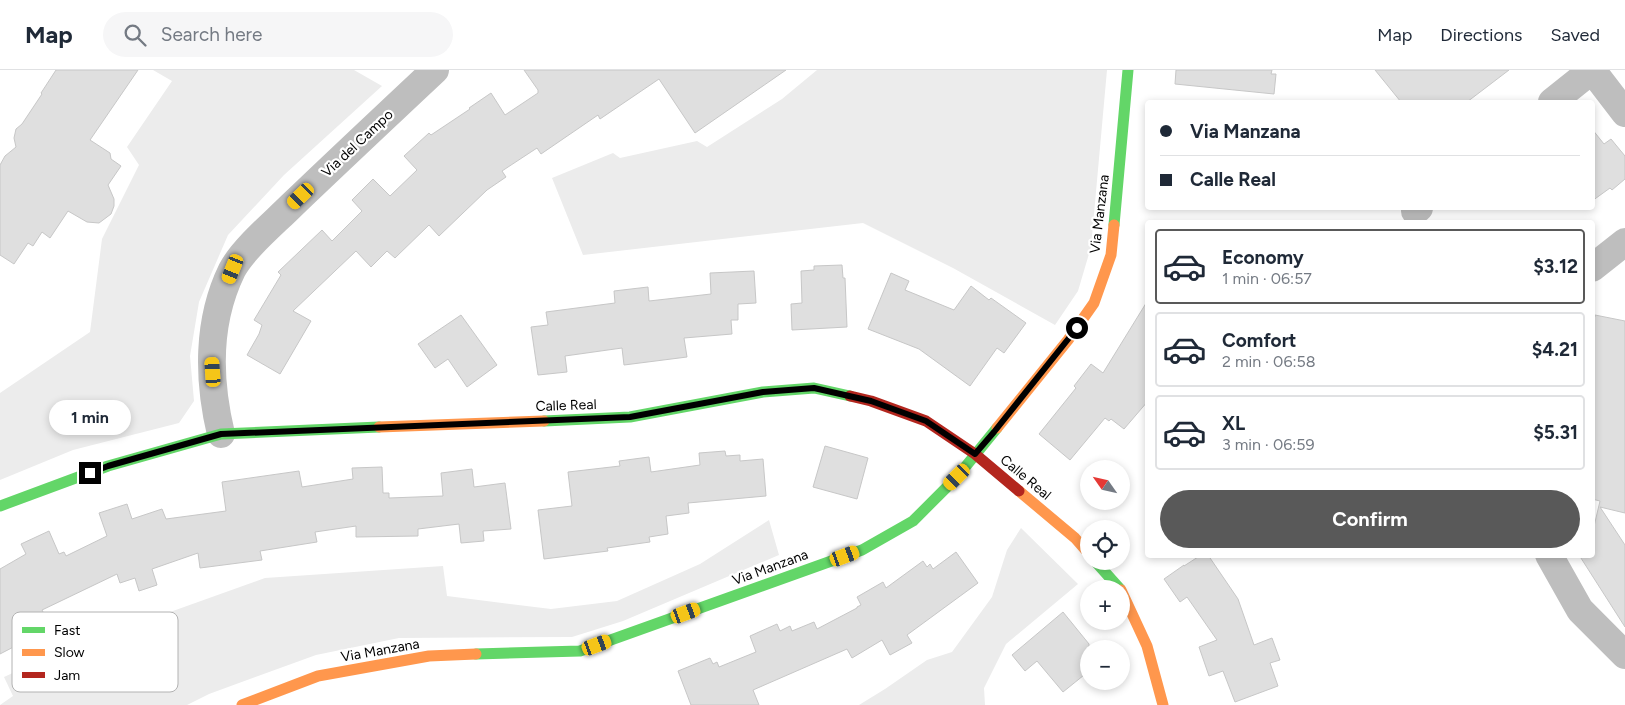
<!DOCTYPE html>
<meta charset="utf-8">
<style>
:root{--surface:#fff;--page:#f6f6f7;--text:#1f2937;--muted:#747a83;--line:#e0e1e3;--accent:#595959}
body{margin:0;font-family:Figtree,sans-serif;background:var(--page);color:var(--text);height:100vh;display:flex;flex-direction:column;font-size:19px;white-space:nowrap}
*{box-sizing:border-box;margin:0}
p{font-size:16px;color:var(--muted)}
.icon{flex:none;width:28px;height:28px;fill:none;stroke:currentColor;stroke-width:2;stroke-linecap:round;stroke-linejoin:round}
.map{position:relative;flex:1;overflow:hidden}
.panel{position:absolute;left:1145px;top:150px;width:450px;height:338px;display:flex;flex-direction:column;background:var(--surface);border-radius:5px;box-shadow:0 2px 8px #0003}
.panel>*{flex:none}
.hud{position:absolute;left:1145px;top:30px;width:450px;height:110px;border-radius:5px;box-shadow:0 2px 8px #0003;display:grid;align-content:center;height:110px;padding:0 15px;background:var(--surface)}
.needle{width:32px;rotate:304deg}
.tools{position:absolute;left:1080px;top:390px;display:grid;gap:10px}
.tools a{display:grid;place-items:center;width:50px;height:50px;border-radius:50%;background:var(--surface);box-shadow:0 2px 8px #0003;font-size:25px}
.end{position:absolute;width:22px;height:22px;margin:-11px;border:6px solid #000;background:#fff;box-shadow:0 0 0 2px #fff}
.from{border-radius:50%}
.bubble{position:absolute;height:35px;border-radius:18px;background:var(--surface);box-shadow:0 2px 8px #0003;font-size:16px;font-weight:700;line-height:35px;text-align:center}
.car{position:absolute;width:15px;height:30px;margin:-15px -8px;border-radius:6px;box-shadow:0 0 4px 1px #0007;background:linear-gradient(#f5c518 24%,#345 0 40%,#f5c518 0 76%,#345 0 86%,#f5c518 0)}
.hud b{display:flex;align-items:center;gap:18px;height:48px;font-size:19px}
.hud b+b{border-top:1px solid var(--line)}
.hud i{width:12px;height:12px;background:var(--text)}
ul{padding:9px 0 0;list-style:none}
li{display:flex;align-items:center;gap:15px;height:75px;margin:0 10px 8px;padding:0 5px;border:2px solid var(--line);border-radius:5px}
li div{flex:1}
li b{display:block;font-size:19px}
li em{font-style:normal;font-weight:700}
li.active{border-color:var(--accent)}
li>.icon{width:45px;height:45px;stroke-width:1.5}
.button{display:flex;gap:10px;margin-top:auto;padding:10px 15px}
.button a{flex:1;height:58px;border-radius:30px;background:var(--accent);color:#fff;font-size:20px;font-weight:700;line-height:58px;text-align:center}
header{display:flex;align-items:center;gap:30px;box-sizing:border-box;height:70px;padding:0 25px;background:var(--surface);border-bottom:1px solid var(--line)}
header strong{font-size:24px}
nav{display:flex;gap:28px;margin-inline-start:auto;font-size:18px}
.search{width:350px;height:45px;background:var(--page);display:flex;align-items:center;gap:12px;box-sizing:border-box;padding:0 18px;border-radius:28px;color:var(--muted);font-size:19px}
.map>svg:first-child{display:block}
.green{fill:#ececec}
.building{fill:#dfdfdf;stroke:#c7c7c7}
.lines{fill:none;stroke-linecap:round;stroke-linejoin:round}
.street{stroke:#bebebe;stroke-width:28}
.fast{stroke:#63d668;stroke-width:11}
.slow{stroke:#ff974d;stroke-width:11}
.jam{stroke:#b3261e;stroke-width:11}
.route{stroke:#000;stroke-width:6}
.labels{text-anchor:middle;stroke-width:4.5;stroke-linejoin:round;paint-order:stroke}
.street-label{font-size:14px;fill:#000;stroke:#fff}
.key{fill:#fff;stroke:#b2b2b2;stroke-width:1}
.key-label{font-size:14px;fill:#000}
</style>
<header>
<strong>Map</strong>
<div class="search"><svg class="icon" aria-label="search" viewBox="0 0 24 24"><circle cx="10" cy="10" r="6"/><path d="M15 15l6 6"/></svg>Search here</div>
<nav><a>Map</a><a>Directions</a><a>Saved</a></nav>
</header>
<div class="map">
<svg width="1625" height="635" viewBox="0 0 1625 635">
<rect width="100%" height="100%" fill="#fff"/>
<!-- green -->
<path class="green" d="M153,0H354L382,16L284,105L228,165L199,232L190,286L194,331L179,353L73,380L0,410V323L90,262L102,169L139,95L127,77L172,11Z
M817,0H1107L1091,177L1078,221L1055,255L953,198L863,153L583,185L552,108L613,83L620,88L697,71L707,77L782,29Z
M769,450L779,485L623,551L572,567L399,568L316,585L209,624L187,635H0L13,626L4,607L69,577L78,585L130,562L131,556L265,508L443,496L447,526L551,539L617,531L700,494Z
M1021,458L1078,514L1006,574L984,618L985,635H859L885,619L927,590L952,582L992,527L1007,480Z"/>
<!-- building -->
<path class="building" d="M56,0H138L90,70L110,83L111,89L121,96L108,115L114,129V136L111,144L99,153L87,152L68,141L50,168L42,162L33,176L28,173L14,194L0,185V95L5,86L16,77L14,68L16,59L22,54L42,24L41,23Z
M524,0H786L695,63L659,9L600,49L598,45L541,84L537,78L502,101L506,107L487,120L439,166L429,155L395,188L387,181L371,197L356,181L293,241L311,251L280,304L247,285L259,264L262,255L254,250L281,205L278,202L322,160L332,171L362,141L352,130L373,109L390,126L417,100L404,86L429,63L431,65L470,39L469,38L491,23L505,45L538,23V20Z
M1176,0H1272L1271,4H1276L1274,24L1175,14Z
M1375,0H1509L1467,32H1401Z
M1592,59L1604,74L1611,69L1625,86V109L1612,120L1610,118L1592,131Z
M842,195L843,208H845L847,257L792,260L791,234L802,233L801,201L814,200V196Z
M754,201L756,233L738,234V250H731L732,264L684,268L687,287L624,295L622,278L565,286L567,302L538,305L531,257L548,255L546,242L615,233L614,221L648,217L649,231L711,224L710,203Z
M891,203L909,211L905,220L954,240L971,216L989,230L991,228L1026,253L1004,283L997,278L970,316L919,279L868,259Z
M1148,230V331L1124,359L1111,349L1109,351L1105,348L1070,390L1039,364L1076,318L1074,316L1091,294L1103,303Z
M461,245L497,295L467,317L448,289L435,298L418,274Z
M1595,245L1625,251V443L1600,437L1625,475V557L1579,485H1592V465L1600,431L1592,429V247H1595Z
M825,376L868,388L857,429L813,417Z
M725,381L726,386L740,385V391L763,389L766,426L688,433L689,443L666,446L668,464L649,467L650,472L607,478L608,481L544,489L538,440L572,436L568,402L620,396L619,391L649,387L651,402L700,395L699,383Z
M382,397L383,423H389V428L443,426L441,403L472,399L474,417L505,413L511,459L483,461L484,471L461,473L459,454L418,459V466L356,467V456L315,462L317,472L260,481L262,490L200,498L198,483L152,499L157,515L139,521L135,508L120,513L117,504L42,540L55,565L30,579L25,571L0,584V499L26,484L21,474L49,461L59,484L64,482L66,486L107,466L99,443L127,434L132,449L162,439L166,449L226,441L222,412L299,401L302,417L353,409L352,398Z
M956,482L978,513L907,565L912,573L890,585L882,570L852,588L847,579L753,620L759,635H691L678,601L710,588L713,594L717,592L719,597L756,582L750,566L777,554L780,561L790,556L792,561L814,552L817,559L857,538V537L861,535L857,527L883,512L886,518L923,491L927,497L930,494L933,499Z
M1201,485H1208L1238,529L1254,575L1272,568L1280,590L1270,593L1278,616L1235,632L1223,601L1209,606L1199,577L1217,570L1187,527L1180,532L1164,509L1184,495V496Z
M1063,542L1089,574V601L1063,622L1037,591L1025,601L1012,585Z"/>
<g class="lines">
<!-- street -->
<path class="street" d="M1592,0L1625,43
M1552,32L1592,0
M1415,141L1419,138
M1592,198L1625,172
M221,364C208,310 207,251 232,200C243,179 274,153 291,136C339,90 387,45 435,0
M1549,485L1580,540L1625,585"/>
<!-- fast -->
<path class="fast" d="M1114,155L1128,0
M544,351L630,347L763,322L814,318L850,326
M0,436L108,396L221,364L379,357
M1095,491L1120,519
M476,584L580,581L862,480L913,451L957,407L997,358"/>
<!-- slow -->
<path class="slow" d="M379,357L544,351
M997,358L1068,270L1094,233L1111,185L1114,155
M1019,421L1075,468L1089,484
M1121,520L1147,576L1163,635
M242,635L318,606L429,586L476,584"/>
<!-- jam -->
<path class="jam" d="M850,326L871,331L926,351L975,384L1019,421"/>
</g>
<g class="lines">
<!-- route -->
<path class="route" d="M90,403L108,396L221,364L630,347L763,322L814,318L871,331L926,351L975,384L994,362L1077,258"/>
</g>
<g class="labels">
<!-- street labels -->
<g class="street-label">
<text transform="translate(357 73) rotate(-43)" y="5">Via del Campo</text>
<text transform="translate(1099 144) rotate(-83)" y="5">Via Manzana</text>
<text transform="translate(566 335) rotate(-2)" y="5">Calle Real</text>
<text transform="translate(1026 407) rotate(40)" y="5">Calle Real</text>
<text transform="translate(770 497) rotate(-20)" y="5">Via Manzana</text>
<text transform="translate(380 580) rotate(-10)" y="5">Via Manzana</text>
</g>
</g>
<!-- legend -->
<rect x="12" y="542" width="166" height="80" rx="8" class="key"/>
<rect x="22" y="557" width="23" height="6" fill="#63d668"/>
<rect x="22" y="579" width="23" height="7" fill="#ff974d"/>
<rect x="22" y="602" width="23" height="6" fill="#b3261e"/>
<g class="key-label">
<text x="54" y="565">Fast</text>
<text x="54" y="587">Slow</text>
<text x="54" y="610">Jam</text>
</g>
</svg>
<div class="tools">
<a><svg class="needle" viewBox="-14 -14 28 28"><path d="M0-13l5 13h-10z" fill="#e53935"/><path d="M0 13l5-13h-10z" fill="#747a83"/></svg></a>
<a><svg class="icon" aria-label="locate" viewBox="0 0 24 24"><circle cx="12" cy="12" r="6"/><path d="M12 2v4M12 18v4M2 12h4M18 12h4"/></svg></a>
<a>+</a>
<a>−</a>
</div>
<i class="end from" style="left:1077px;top:258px"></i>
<i class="end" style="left:90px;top:403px"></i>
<div class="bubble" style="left:49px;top:330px;width:82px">1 min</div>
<i class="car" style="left:301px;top:126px;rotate:226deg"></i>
<i class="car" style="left:233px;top:199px;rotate:202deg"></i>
<i class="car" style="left:213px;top:302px;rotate:356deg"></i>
<i class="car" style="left:957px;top:407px;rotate:225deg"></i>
<i class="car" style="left:845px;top:486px;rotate:70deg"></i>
<i class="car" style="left:686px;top:543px;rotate:70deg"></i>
<i class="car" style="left:597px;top:575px;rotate:70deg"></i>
<div class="hud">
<b><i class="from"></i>Via Manzana</b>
<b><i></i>Calle Real</b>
</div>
<section class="panel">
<ul>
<li class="active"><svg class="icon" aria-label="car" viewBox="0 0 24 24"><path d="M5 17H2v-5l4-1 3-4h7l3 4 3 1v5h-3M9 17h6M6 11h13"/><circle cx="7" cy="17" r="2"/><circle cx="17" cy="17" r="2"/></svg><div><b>Economy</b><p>1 min · 06:57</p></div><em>$3.12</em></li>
<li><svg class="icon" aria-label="car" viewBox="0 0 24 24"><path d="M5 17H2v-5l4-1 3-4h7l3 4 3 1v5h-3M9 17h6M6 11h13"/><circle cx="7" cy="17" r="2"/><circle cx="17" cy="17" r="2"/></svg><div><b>Comfort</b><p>2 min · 06:58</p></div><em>$4.21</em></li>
<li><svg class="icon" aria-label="car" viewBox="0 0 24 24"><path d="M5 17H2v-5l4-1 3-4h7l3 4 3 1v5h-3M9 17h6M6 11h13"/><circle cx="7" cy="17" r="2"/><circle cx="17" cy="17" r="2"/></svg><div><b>XL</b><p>3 min · 06:59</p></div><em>$5.31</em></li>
</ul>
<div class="button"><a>Confirm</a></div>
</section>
</div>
